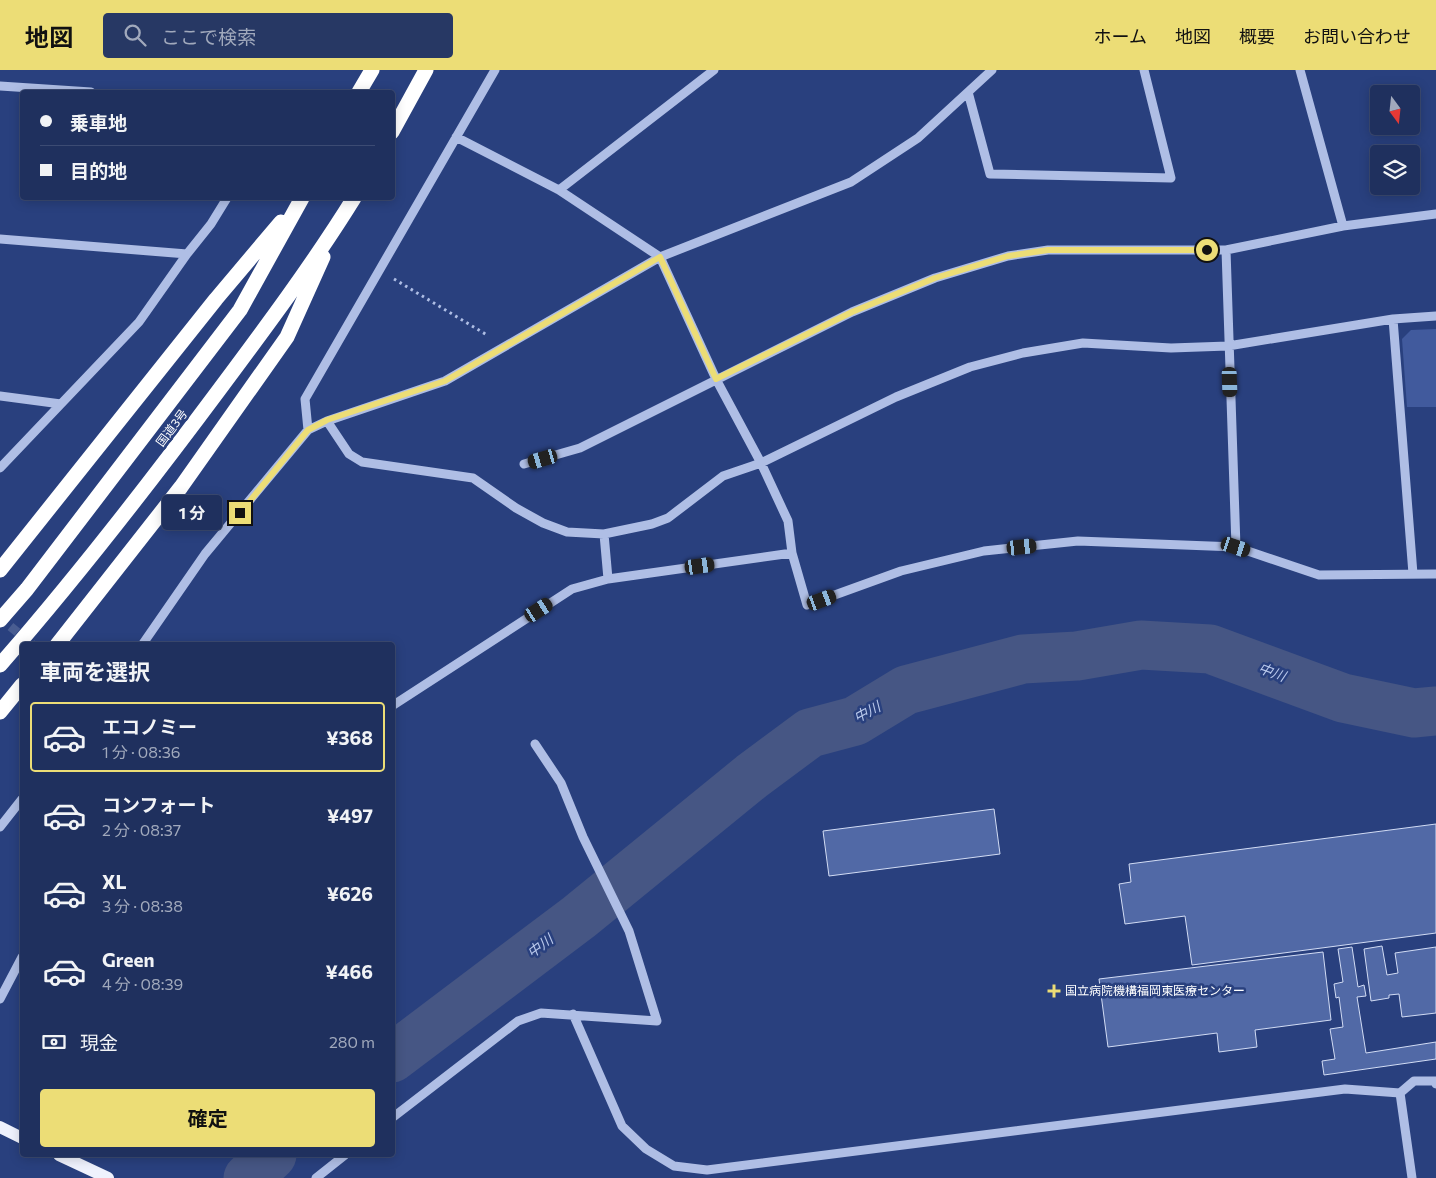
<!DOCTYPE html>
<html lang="ja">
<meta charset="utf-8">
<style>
:root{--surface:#1f305e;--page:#273864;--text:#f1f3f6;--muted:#a1a9bc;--line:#3c4b73;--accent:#ecdd76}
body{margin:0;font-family:Commissioner,"Noto Sans JP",sans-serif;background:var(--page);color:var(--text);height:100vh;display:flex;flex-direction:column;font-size:19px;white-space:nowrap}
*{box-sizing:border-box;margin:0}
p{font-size:16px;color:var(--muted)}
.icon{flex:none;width:28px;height:28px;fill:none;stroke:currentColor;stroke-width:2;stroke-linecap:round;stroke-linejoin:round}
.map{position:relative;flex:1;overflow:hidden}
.sheet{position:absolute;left:20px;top:572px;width:375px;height:515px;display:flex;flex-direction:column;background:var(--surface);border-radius:5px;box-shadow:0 2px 12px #0003,0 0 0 1px var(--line)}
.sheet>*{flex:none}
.guide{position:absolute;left:20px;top:20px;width:375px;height:110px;border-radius:5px;box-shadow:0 2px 12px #0003,0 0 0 1px var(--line);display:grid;align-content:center;height:110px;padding:0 20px;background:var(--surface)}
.needle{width:32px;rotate:165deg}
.fabs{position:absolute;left:1370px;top:15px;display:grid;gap:10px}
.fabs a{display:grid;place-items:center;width:50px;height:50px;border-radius:5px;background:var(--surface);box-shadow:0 2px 12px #0003,0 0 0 1px var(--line);font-size:25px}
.end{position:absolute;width:22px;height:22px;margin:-11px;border:6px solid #ecdd76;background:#111;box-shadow:0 0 0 2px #111}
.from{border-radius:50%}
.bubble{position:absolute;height:35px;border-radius:5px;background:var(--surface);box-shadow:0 2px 12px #0003,0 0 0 1px var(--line);font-size:16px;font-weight:700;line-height:35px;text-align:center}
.car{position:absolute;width:15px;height:30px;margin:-15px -8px;border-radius:6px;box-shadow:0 0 4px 1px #0007;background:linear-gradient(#222 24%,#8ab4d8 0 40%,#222 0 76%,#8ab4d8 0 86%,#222 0)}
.guide b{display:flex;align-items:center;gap:18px;height:48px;font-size:19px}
.guide b+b{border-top:1px solid var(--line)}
.guide i{width:12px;height:12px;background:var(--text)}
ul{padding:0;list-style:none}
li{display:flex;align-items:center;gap:15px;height:70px;margin:0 10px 8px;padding:0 10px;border:2px solid transparent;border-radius:5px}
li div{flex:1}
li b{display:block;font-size:19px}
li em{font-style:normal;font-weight:700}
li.current{border-color:var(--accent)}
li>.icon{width:45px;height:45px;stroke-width:1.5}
h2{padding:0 20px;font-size:22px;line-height:60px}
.pay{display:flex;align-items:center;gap:12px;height:55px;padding:0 20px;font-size:19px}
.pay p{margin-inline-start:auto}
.action{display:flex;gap:10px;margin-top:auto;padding:10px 20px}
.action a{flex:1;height:58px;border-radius:5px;background:var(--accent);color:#111;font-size:20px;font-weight:700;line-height:58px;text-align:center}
header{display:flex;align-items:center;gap:30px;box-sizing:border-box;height:70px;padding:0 25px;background:var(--accent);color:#111}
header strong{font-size:24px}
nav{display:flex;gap:28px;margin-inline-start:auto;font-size:18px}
.search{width:350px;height:45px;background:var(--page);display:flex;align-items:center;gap:12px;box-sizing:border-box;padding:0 18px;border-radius:5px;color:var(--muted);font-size:19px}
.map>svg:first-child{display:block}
.green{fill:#415a9d}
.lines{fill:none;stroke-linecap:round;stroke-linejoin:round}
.river{stroke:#465684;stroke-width:49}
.building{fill:#5169a6;stroke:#d2dcf4}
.minor-tunnel{stroke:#495d91;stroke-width:9;stroke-dasharray:9 4.5;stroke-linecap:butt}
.path{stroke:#afbee5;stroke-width:3;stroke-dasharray:2.5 4;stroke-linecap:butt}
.minor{stroke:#afbee5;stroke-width:9}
.major{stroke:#eff2fd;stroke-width:12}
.highway{stroke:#fff;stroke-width:15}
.route{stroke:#ecdd76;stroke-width:6}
.poi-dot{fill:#ecdd76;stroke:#29407e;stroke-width:2}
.labels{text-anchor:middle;stroke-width:5;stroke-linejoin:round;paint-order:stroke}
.street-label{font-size:12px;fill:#fff;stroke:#29407e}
.poi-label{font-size:12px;fill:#fff;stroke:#29407e;text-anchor:start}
.water-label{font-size:14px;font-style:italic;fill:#bac9ec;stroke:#29407e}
</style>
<header>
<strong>地図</strong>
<div class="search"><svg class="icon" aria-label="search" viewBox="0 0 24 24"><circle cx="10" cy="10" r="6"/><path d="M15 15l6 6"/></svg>ここで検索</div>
<nav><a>ホーム</a><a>地図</a><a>概要</a><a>お問い合わせ</a></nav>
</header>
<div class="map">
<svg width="1436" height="1108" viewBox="0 0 1436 1108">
<rect width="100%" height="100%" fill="#29407e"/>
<!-- green -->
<path class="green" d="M1436,259V337H1407L1402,269L1411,260Z"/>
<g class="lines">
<!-- river -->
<path class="river" d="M392,988L579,847L752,706L810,663L855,651L906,620L1023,589L1077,586L1141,575L1210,579L1343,628L1414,643L1436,641
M248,1108L272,1085"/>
</g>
<!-- building -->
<path class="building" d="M994,739L1000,784L829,806L823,761Z
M1436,754V863L1192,895L1185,846L1125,854L1119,814L1131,812L1129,794Z
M1382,876L1387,905L1398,903L1395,883L1436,877V943L1402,947L1399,924L1389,925V928L1371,931L1364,879Z
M1352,877L1358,917L1364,915L1366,926L1357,927L1366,983L1436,972V989L1324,1005L1322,991L1335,989L1330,959L1343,957L1339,927L1336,928L1334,914L1343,912L1338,879Z
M1323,882L1331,950L1255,960L1257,977L1219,982L1217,963L1108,977L1099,909Z"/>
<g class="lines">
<!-- minor-tunnel -->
<path class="minor-tunnel" d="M0,548L33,575"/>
<!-- path -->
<path class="path" d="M394,209L487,265"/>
<!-- minor -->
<path class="minor" d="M1300,0L1343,156
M0,16L91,22
M968,22L990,104L1171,108L1144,0
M456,67L559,120L714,0
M559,120L660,187L716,309L761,393L788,451L792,483L807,535L901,501L984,481L1078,471L1236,477L1319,505L1436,504
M0,169L187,184L139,252L0,398
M1226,180L1236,477
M187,184L211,154L227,128
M1393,249L1413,504
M0,326L61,334
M327,351L349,384L362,392L473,408L516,438L543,453L567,462L604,464L652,454L668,448L723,406L761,393L896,327L970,297L1023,283L1083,273L1171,278L1228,276L1393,249L1436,246
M308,360L305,329L495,0
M524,394L580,378L852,242L935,208L1008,186L1048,180H1226L1343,156L1436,144
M608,509L792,483
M142,575L205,484L308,360L327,351L445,311L660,187L851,112L918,68L992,0
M392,636L572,519L608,509L604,464
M0,757L22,729
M0,929L22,887
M573,944L622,1056L646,1079L674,1096L707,1100L1345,1019L1400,1023
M392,1048L518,951L541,943L657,951L629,861L583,767L561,713L535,674
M316,1108L345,1085
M1412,1108L1400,1023L1414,1011H1435L1436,1014"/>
<!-- major -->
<path class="major" d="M0,1057L22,1068
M59,1085L108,1108"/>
<!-- highway -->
<path class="highway" d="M359,22L372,0
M392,62L426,0
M0,500L216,229L281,152
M0,550L27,519L240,240L302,128
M57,575L181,417L287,267L323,187
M0,595C77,507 149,414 219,320C266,257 313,194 354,128
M0,642L22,615"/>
</g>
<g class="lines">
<!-- route -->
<path class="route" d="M240,443L308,360L327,350L445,311L660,187L716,309L852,242L935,208L1008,186L1048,180H1207"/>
</g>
<!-- markers -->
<path class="poi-dot" d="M1051.5 913.5h5v5h5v5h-5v5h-5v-5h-5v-5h5z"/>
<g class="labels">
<!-- street labels -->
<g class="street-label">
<text transform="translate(172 358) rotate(-53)" y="4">国道3号</text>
</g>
<!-- poi labels -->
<g class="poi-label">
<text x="1065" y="925">国立病院機構福岡東医療センター</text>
</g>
<!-- water labels -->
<g class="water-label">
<text transform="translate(1272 602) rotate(20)" y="5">中川</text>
<text transform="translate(867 642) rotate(-28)" y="5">中川</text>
<text transform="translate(540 876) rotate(-37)" y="5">中川</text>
</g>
</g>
</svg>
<div class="fabs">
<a><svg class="needle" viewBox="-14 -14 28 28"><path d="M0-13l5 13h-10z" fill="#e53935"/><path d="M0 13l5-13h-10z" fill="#a1a9bc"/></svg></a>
<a><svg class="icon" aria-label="layers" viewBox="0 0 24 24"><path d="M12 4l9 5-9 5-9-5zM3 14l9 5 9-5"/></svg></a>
</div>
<i class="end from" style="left:1207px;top:180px"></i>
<i class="end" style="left:240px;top:443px"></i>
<div class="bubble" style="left:162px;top:425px;width:60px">1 分</div>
<i class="car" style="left:1230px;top:312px;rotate:178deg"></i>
<i class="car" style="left:543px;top:389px;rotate:254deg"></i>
<i class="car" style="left:1022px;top:477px;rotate:84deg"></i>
<i class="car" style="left:1236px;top:477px;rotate:108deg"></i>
<i class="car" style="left:700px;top:496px;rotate:82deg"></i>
<i class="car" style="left:822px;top:530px;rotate:70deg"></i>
<i class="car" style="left:539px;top:540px;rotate:57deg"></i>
<div class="guide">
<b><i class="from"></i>乗車地</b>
<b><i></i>目的地</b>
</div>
<section class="sheet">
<h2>車両を選択</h2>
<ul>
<li class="current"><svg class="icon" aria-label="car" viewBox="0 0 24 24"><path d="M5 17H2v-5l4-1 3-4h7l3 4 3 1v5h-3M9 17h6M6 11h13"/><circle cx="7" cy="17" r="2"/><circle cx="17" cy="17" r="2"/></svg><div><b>エコノミー</b><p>1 分 · 08:36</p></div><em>¥368</em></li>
<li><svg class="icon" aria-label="car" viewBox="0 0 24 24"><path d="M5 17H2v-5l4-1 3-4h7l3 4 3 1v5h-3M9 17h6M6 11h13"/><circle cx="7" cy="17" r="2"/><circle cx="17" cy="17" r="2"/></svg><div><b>コンフォート</b><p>2 分 · 08:37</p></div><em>¥497</em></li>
<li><svg class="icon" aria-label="car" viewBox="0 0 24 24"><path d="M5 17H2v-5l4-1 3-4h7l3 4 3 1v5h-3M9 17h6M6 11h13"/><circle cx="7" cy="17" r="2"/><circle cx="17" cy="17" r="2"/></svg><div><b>XL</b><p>3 分 · 08:38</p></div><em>¥626</em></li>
<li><svg class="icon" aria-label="car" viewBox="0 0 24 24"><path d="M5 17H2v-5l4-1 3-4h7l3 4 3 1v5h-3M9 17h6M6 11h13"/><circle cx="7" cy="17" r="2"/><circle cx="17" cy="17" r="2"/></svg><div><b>Green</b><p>4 分 · 08:39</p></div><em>¥466</em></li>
</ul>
<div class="pay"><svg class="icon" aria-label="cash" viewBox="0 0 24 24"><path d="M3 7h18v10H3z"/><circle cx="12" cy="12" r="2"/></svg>現金<p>280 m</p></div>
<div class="action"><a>確定</a></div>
</section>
</div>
